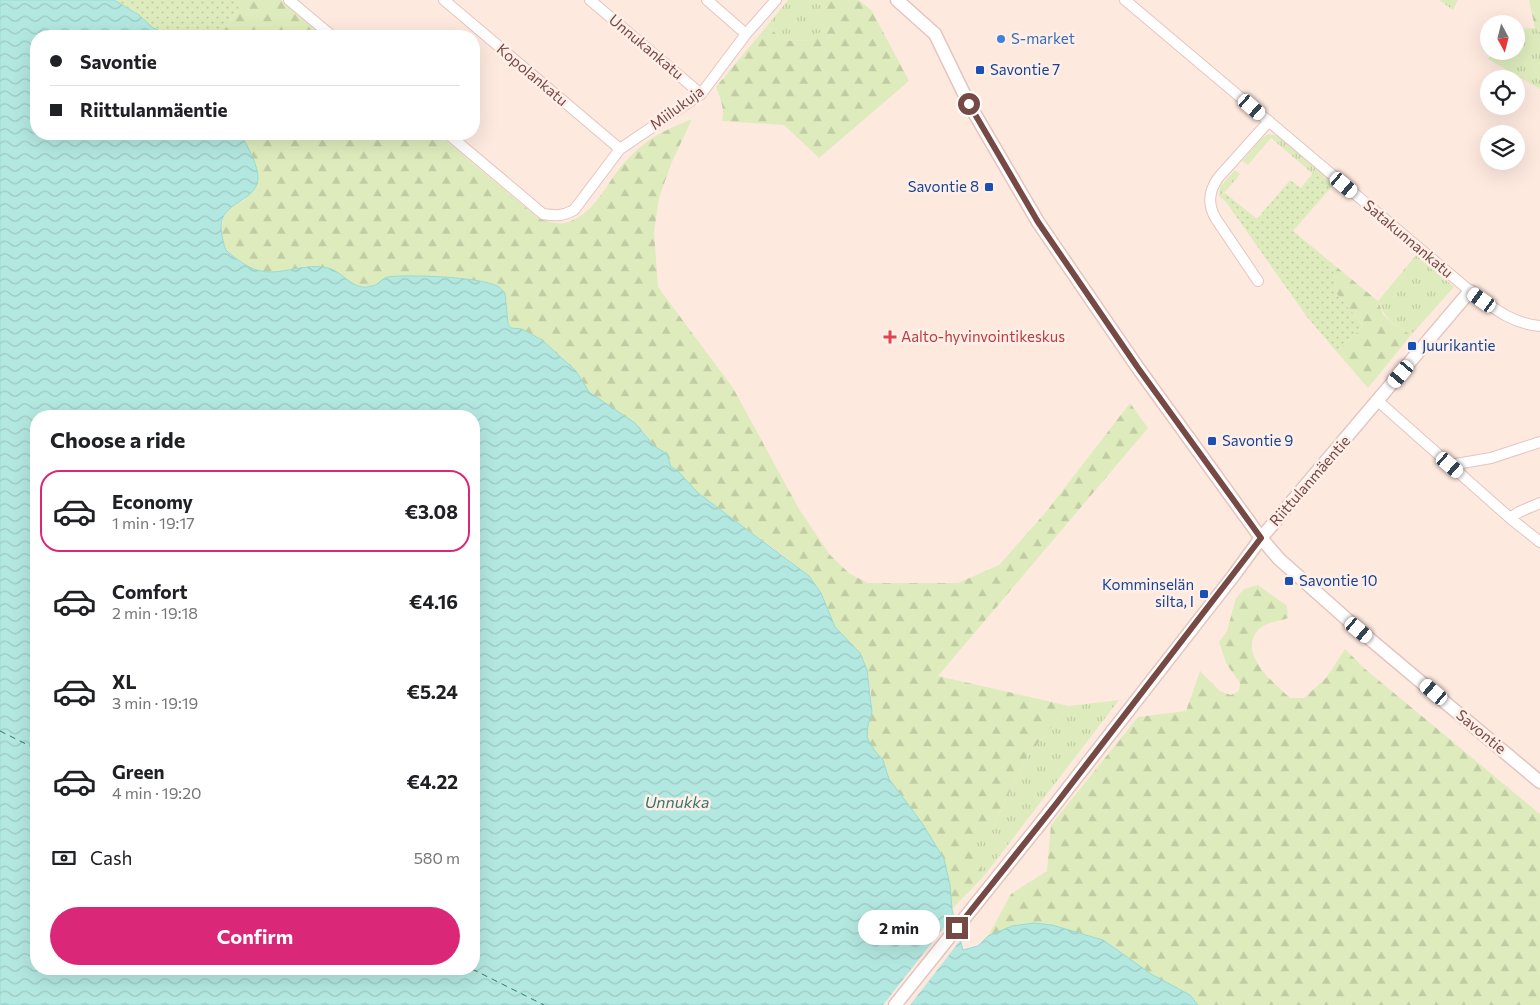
<!DOCTYPE html>
<meta charset="utf-8">
<style>
:root{--surface:#fff;--page:#f6f6f6;--text:#202124;--muted:#757577;--line:#e0e0e0;--accent:#db2777}
body{margin:0;font-family:Commissioner,sans-serif;background:var(--page);color:var(--text);height:100vh;display:flex;flex-direction:column;font-size:19px;white-space:nowrap}
*{box-sizing:border-box;margin:0}
p{font-size:16px;color:var(--muted)}
.icon{flex:none;width:28px;height:28px;fill:none;stroke:currentColor;stroke-width:2;stroke-linecap:round;stroke-linejoin:round}
.map{position:relative;flex:1;overflow:hidden}
.details{position:absolute;left:30px;top:410px;width:450px;height:565px;display:flex;flex-direction:column;background:var(--surface);border-radius:20px;box-shadow:0 5px 20px #0002}
.details>*{flex:none}
.hud{position:absolute;left:30px;top:30px;width:450px;height:110px;border-radius:20px;box-shadow:0 5px 20px #0002;display:grid;align-content:center;height:110px;padding:0 20px;background:var(--surface)}
.needle{width:32px;rotate:173deg}
.fabs{position:absolute;left:1480px;top:15px;display:grid;gap:10px}
.fabs a{display:grid;place-items:center;width:45px;height:45px;border-radius:50%;background:var(--surface);box-shadow:0 5px 20px #0002;font-size:25px}
.end{position:absolute;width:22px;height:22px;margin:-11px;border:6px solid #764945;background:#fff;box-shadow:0 0 0 2px #fff}
.from{border-radius:50%}
.bubble{position:absolute;height:35px;border-radius:18px;background:var(--surface);box-shadow:0 5px 20px #0002;font-size:16px;font-weight:700;line-height:35px;text-align:center}
.car{position:absolute;width:15px;height:30px;margin:-15px -8px;border-radius:6px;box-shadow:0 0 4px 1px #0007;background:linear-gradient(#fff 24%,#345 0 40%,#fff 0 76%,#345 0 86%,#fff 0)}
.hud b{display:flex;align-items:center;gap:18px;height:48px;font-size:19px}
.hud b+b{border-top:1px solid var(--line)}
.hud i{width:12px;height:12px;background:var(--text)}
ul{padding:0;list-style:none}
li{display:flex;align-items:center;gap:15px;height:82px;margin:0 10px 8px;padding:0 10px;border:2px solid transparent;border-radius:20px}
li div{flex:1}
li b{display:block;font-size:19px}
li em{font-style:normal;font-weight:700}
li.on{border-color:var(--accent)}
li>.icon{width:45px;height:45px;stroke-width:1.5}
h2{padding:0 20px;font-size:22px;line-height:60px}
.pay{display:flex;align-items:center;gap:12px;height:55px;padding:0 20px;font-size:19px}
.pay p{margin-inline-start:auto}
.cta{display:flex;gap:10px;margin-top:auto;padding:10px 20px}
.cta a{flex:1;height:58px;border-radius:30px;background:var(--accent);color:#fff;font-size:20px;font-weight:700;line-height:58px;text-align:center}
.map>svg:first-child{display:block}
.grass{fill:url(#grass-tufts)}
.forest{fill:url(#forest-firs)}
.park{fill:url(#park-dots)}
.water{fill:url(#water-waves);stroke:#98dbd2;fill-rule:evenodd}
.pier{fill:#fee9df}
.lines{fill:none;stroke-linecap:round;stroke-linejoin:round}
.ferry{stroke:#35766e;stroke-width:1;stroke-dasharray:6 5;stroke-linecap:butt}
.minor-casing{stroke:#e4c5be;stroke-width:12}
.tertiary-casing{stroke:#e4c5be;stroke-width:15}
.minor{stroke:#fff;stroke-width:10}
.tertiary{stroke:#fff;stroke-width:12}
.route{stroke:#764945;stroke-width:6}
.shop-dot{fill:#3f7fe0;stroke:#ffefe7;stroke-width:2}
.transit-dot{fill:#1a4fb4;stroke:#ffefe7;stroke-width:2}
.health-dot{fill:#e0444e;stroke:#ffefe7;stroke-width:2}
.labels{text-anchor:middle;stroke-width:5;stroke-linejoin:round;paint-order:stroke}
.shop-label{font-size:15px;fill:#366cbe;stroke:#ffefe7;text-anchor:start}
.street-label{font-size:15px;fill:#764945;stroke:#ffefe7}
.transit-label{font-size:15px;fill:#164399;stroke:#ffefe7;text-anchor:start}
.health-label{font-size:15px;fill:#be3a42;stroke:#ffefe7;text-anchor:start}
.water-label{font-size:16px;font-style:italic;fill:#35766e;stroke:#ffefe7}
</style>
<div class="map">
<svg width="1540" height="1005" viewBox="0 0 1540 1005">
<defs>
<pattern id="grass-tufts" width="24" height="20" patternUnits="userSpaceOnUse" patternTransform="scale(1.25)"><rect width="24" height="20" fill="#deecbd"/><path d="M3 7l-1-3M5 7V3M7 7l1-3M15 17l-1-3M17 17v-4M19 17l1-3" fill="none" stroke="#c2cca4"/></pattern>
<pattern id="forest-firs" width="22" height="20" patternUnits="userSpaceOnUse" patternTransform="scale(1.25)"><rect width="22" height="20" fill="#deecbd"/><path d="M5 1l3.5 6h-7zM16 11l3.5 6h-7z" fill="#c2cca4"/></pattern>
<pattern id="park-dots" width="8" height="8" patternUnits="userSpaceOnUse" patternTransform="scale(1.25)"><rect width="8" height="8" fill="#deecbd"/><path d="M2 2h.1M6 6h.1" fill="none" stroke="#c2cca4" stroke-width="1.8" stroke-linecap="round"/></pattern>
<pattern id="water-waves" width="16" height="10" patternUnits="userSpaceOnUse" patternTransform="scale(1.25)"><rect width="16" height="10" fill="#b3e8e1"/><path d="M0 5q4-4 8 0t8 0" fill="none" stroke="#9dc8c2"/></pattern>
</defs>
<rect width="100%" height="100%" fill="#fee9df"/>
<!-- grass -->
<path class="grass" d="M788,0H812L827,8V28L810,40L785,41L767,26Z
M1439,0H1458L1453,10Z
M1535,28L1540,32V89L1488,59L1493,51H1516V29Z
M1268,134L1275,135L1280,138L1316,169L1313,174L1271,138L1248,165L1242,161L1262,138Z
M1235,170L1240,174L1226,191L1219,196L1220,187Z
M1417,254L1454,287L1411,335C1394,325 1386,320 1378,301Z
M1119,700L984,876L970,842L990,833L1026,758L1069,706Z"/>
<!-- forest -->
<path class="forest" d="M238,0H281L323,36H219L239,10Z
M812,0H859L872,11L909,81L819,158L784,125L722,121C725,108 720,98 716,87L767,26L785,41L810,40L826,28L827,8Z
M1529,0H1540V32L1535,28Z
M692,119L671,164L659,198L654,232L658,287L733,388L799,509L830,555L850,574L868,583H958L999,565L1046,512L1130,403L1148,428L938,676L1069,706L1026,758L990,833L971,842L984,876L952,909L950,885L944,859L922,823L889,779L883,760L874,750L867,737L868,725L872,712L871,693L867,670L860,653L835,627L829,612L789,560L698,493L677,470L670,467L667,454L654,446L635,423L589,392L576,371L542,340L522,329L511,328L508,325L505,293L497,286L468,279L405,276L385,278L372,286H357L341,275L305,266L289,271L269,273L253,270L236,259L225,248L221,232L223,219L230,206L244,200L258,179L254,162L240,134H438L538,218C547,222 562,226 571,221C595,211 607,184 622,165C627,159 633,154 638,149C653,135 673,127 692,119Z
M1333,264L1378,301L1383,314L1393,324L1411,335L1368,388L1337,352L1363,326L1337,294Z
M1258,585L1287,606L1288,618C1280,621 1265,623 1259,629C1236,653 1274,683 1290,698H1304L1326,678L1345,649L1365,669L1540,814V1005H1198L1190,995L1151,974L1102,940L1080,933L1034,923L1012,926L988,936L1011,894L1047,871L1051,825L1138,717L1186,711L1200,671L1220,691L1231,695L1239,691L1240,683L1226,663L1219,642L1227,631L1236,598L1244,589Z"/>
<!-- park -->
<path class="park" d="M114,0H238L239,10L219,36H172L153,28L139,15Z
M1316,169L1334,184L1293,231L1333,264L1337,294L1363,326L1337,352L1307,317L1226,202L1219,196L1225,193L1257,219L1290,180L1301,188Z"/>
<!-- water -->
<path class="water" d="M0,0H114L139,15L153,28L172,36H36V134H240C247,144 259,167 258,179C256,204 214,201 222,235C223,240 224,246 226,250C231,255 238,260 244,264C273,283 298,261 328,268C344,272 353,292 372,286C378,285 382,278 388,277C407,274 481,277 497,286C500,287 503,291 505,293L508,324L511,328L522,329L542,340L576,371L589,392L635,423L654,446L667,454L671,467L677,470L698,493L809,576L821,593L835,627L860,653L867,670L872,712L868,725L867,737L874,750L883,760L889,779L922,823L944,859L950,885L952,909L963,950L978,946L988,936L1012,926L1034,923L1052,925L1103,940L1151,974L1190,995L1198,1005H0ZM36,416H474V969H36Z"/>
<!-- pier -->
<path class="pier" d="M955,913L962,938L910,1005H883Z"/>
<g class="lines">
<!-- ferry -->
<path class="ferry" d="M0,731L36,749
M472,969L544,1005"/>
<!-- minor casing -->
<g class="minor-casing">
<path id="minor" d="M289,0L332,36
M444,0L620,149
M590,0L701,94
M707,0L746,34
M1125,0L1470,291C1492,307 1512,324 1540,326
M448,134L543,214C556,216 563,216 574,210L620,149L701,94L746,34L776,0
M1258,281L1216,219C1207,204 1209,191 1218,178L1269,121
M1378,401L1510,518L1540,542
M1450,465L1491,458L1540,442
M1510,518L1519,512L1540,503"/>
</g>
<!-- tertiary casing -->
<g class="tertiary-casing">
<path id="tertiary" d="M897,0L935,34L969,104L1038,222L1138,368L1261,538L1279,559L1359,630L1540,782
M895,1005L1044,819L1234,575L1261,538L1470,291"/>
</g>
<!-- minor -->
<use href="#minor" class="minor"/>
<!-- tertiary -->
<use href="#tertiary" class="tertiary"/>
</g>
<g class="lines">
<!-- route -->
<path class="route" d="M957,928L1056,804L1261,538L1138,368L1038,222L969,104"/>
</g>
<!-- markers -->
<circle class="shop-dot" cx="1001" cy="39" r="5"/>
<g class="transit-dot">
<rect x="975" y="65" width="10" height="10" rx="2.5"/>
<rect x="984" y="182" width="10" height="10" rx="2.5"/>
<rect x="1407" y="341" width="10" height="10" rx="2.5"/>
<rect x="1207" y="436" width="10" height="10" rx="2.5"/>
<rect x="1284" y="576" width="10" height="10" rx="2.5"/>
<rect x="1199" y="589" width="10" height="10" rx="2.5"/>
</g>
<path class="health-dot" d="M887.5 329.5h5v5h5v5h-5v5h-5v-5h-5v-5h5z"/>
<g class="labels">
<!-- shop labels -->
<g class="shop-label">
<text x="1011" y="44">S-market</text>
</g>
<!-- street labels -->
<g class="street-label">
<text transform="translate(646 47) rotate(40)" y="5">Unnukankatu</text>
<text transform="translate(532 75) rotate(40)" y="5">Kopolankatu</text>
<text transform="translate(677 108) rotate(-36)" y="5">Miilukuja</text>
<text transform="translate(1408 239) rotate(40)" y="5">Satakunnankatu</text>
<text transform="translate(1310 481) rotate(-49)" y="5">Riittulanmäentie</text>
<text transform="translate(1481 732) rotate(40)" y="5">Savontie</text>
</g>
<!-- transit labels -->
<g class="transit-label">
<text x="990" y="75">Savontie 7</text>
<text x="979" y="192" text-anchor="end">Savontie 8</text>
<text x="1422" y="351">Juurikantie</text>
<text x="1222" y="446">Savontie 9</text>
<text x="1299" y="586">Savontie 10</text>
<text x="1194" y="590" text-anchor="end">Komminselän<tspan x="1194" dy="17">silta, I</tspan></text>
</g>
<!-- health labels -->
<g class="health-label">
<text x="901" y="342">Aalto-hyvinvointikeskus</text>
</g>
<!-- water labels -->
<g class="water-label">
<text x="677" y="808">Unnukka</text>
</g>
</g>
</svg>
<div class="fabs">
<a><svg class="needle" viewBox="-14 -14 28 28"><path d="M0-13l5 13h-10z" fill="#e53935"/><path d="M0 13l5-13h-10z" fill="#757577"/></svg></a>
<a><svg class="icon" aria-label="locate" viewBox="0 0 24 24"><circle cx="12" cy="12" r="6"/><path d="M12 2v4M12 18v4M2 12h4M18 12h4"/></svg></a>
<a><svg class="icon" aria-label="layers" viewBox="0 0 24 24"><path d="M12 4l9 5-9 5-9-5zM3 14l9 5 9-5"/></svg></a>
</div>
<i class="end from" style="left:969px;top:104px"></i>
<i class="end" style="left:957px;top:928px"></i>
<div class="bubble" style="left:858px;top:910px;width:82px">2 min</div>
<i class="car" style="left:1252px;top:107px;rotate:131deg"></i>
<i class="car" style="left:1344px;top:185px;rotate:130deg"></i>
<i class="car" style="left:1482px;top:300px;rotate:305deg"></i>
<i class="car" style="left:1401px;top:374px;rotate:220deg"></i>
<i class="car" style="left:1450px;top:465px;rotate:131deg"></i>
<i class="car" style="left:1359px;top:630px;rotate:130deg"></i>
<i class="car" style="left:1434px;top:692px;rotate:310deg"></i>
<div class="hud">
<b><i class="from"></i>Savontie</b>
<b><i></i>Riittulanmäentie</b>
</div>
<section class="details">
<h2>Choose a ride</h2>
<ul>
<li class="on"><svg class="icon" aria-label="car" viewBox="0 0 24 24"><path d="M5 17H2v-5l4-1 3-4h7l3 4 3 1v5h-3M9 17h6M6 11h13"/><circle cx="7" cy="17" r="2"/><circle cx="17" cy="17" r="2"/></svg><div><b>Economy</b><p>1 min · 19:17</p></div><em>€3.08</em></li>
<li><svg class="icon" aria-label="car" viewBox="0 0 24 24"><path d="M5 17H2v-5l4-1 3-4h7l3 4 3 1v5h-3M9 17h6M6 11h13"/><circle cx="7" cy="17" r="2"/><circle cx="17" cy="17" r="2"/></svg><div><b>Comfort</b><p>2 min · 19:18</p></div><em>€4.16</em></li>
<li><svg class="icon" aria-label="car" viewBox="0 0 24 24"><path d="M5 17H2v-5l4-1 3-4h7l3 4 3 1v5h-3M9 17h6M6 11h13"/><circle cx="7" cy="17" r="2"/><circle cx="17" cy="17" r="2"/></svg><div><b>XL</b><p>3 min · 19:19</p></div><em>€5.24</em></li>
<li><svg class="icon" aria-label="car" viewBox="0 0 24 24"><path d="M5 17H2v-5l4-1 3-4h7l3 4 3 1v5h-3M9 17h6M6 11h13"/><circle cx="7" cy="17" r="2"/><circle cx="17" cy="17" r="2"/></svg><div><b>Green</b><p>4 min · 19:20</p></div><em>€4.22</em></li>
</ul>
<div class="pay"><svg class="icon" aria-label="cash" viewBox="0 0 24 24"><path d="M3 7h18v10H3z"/><circle cx="12" cy="12" r="2"/></svg>Cash<p>580 m</p></div>
<div class="cta"><a>Confirm</a></div>
</section>
</div>
